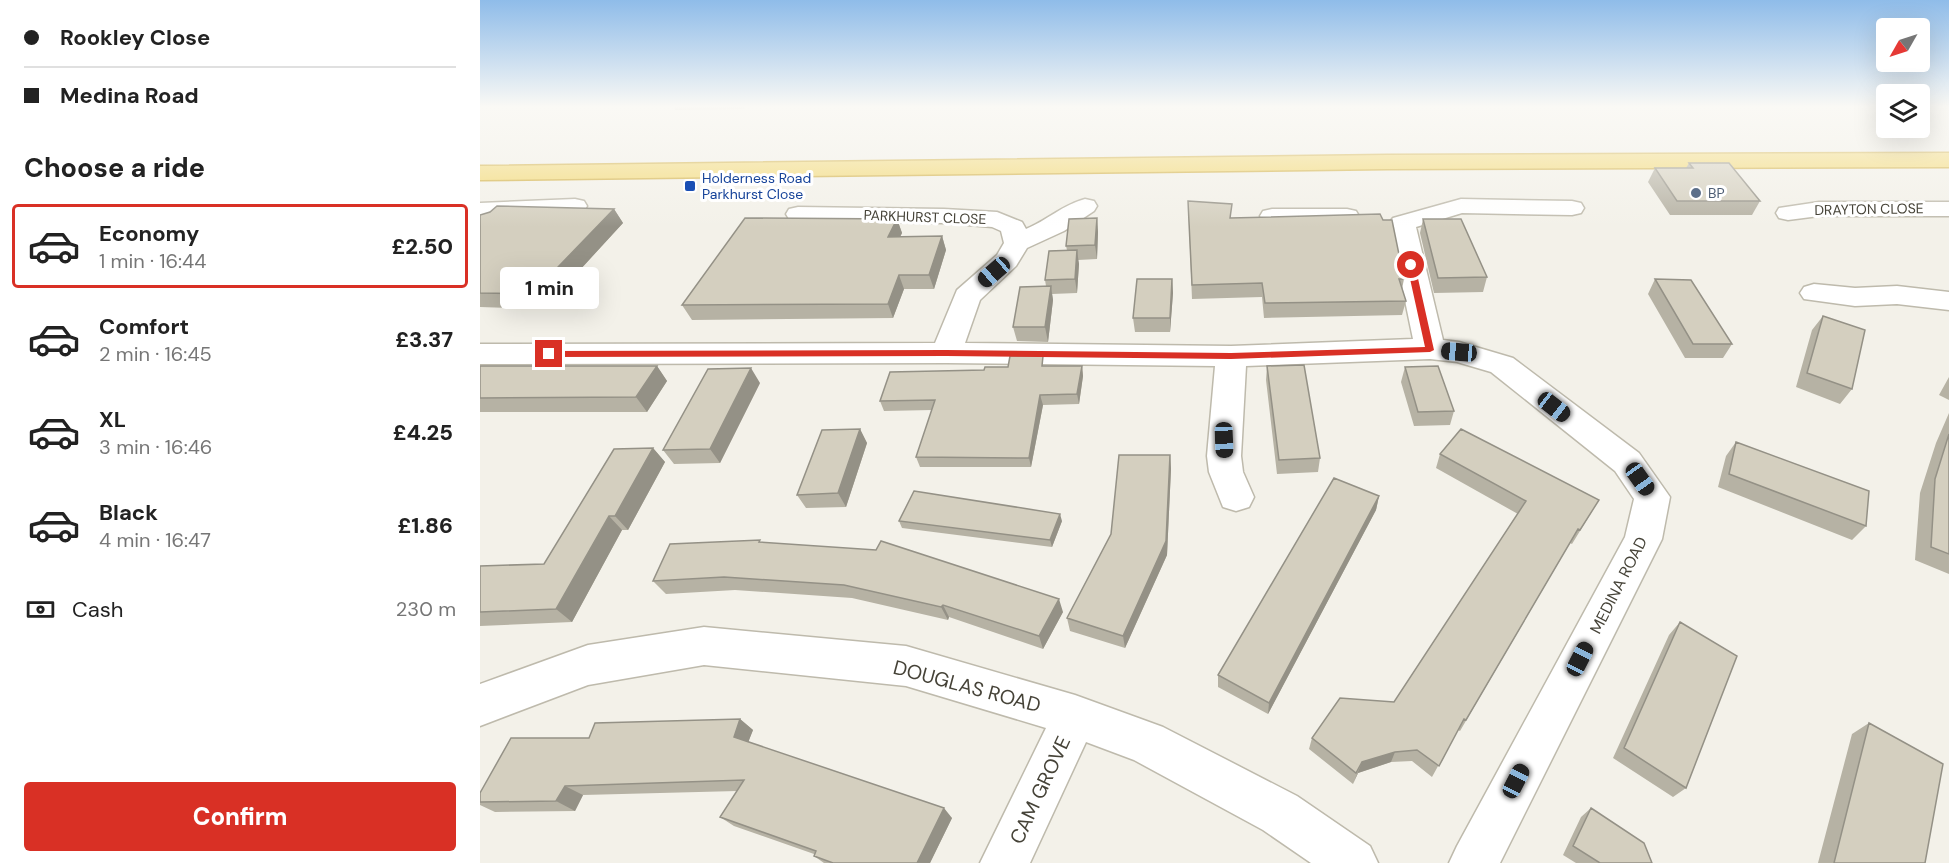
<!DOCTYPE html>
<meta charset="utf-8">
<style>
:root{--surface:#fff;--page:#f2f2f2;--text:#222;--muted:#767676;--line:#e0e0e0;--accent:#d93025}
body{margin:0;font-family:"DM Sans",sans-serif;background:var(--page);color:var(--text);height:100vh;display:flex;flex-direction:column;font-size:22px;white-space:nowrap}
*{box-sizing:border-box;margin:0}
p{font-size:20px;color:var(--muted)}
.icon{flex:none;width:33px;height:33px;fill:none;stroke:currentColor;stroke-width:2;stroke-linecap:round;stroke-linejoin:round}
.map{position:relative;flex:1;overflow:hidden}
.side{display:flex;flex-direction:column;background:var(--surface);width:480px}
.side>*{flex:none}
.hud{display:grid;align-content:center;height:132px;padding:0 24px;background:var(--surface)}
.needle{width:39px;rotate:231deg}
.controls{position:absolute;left:1396px;top:18px;display:grid;gap:12px}
.controls a{display:grid;place-items:center;width:54px;height:54px;border-radius:6px;background:var(--surface);box-shadow:0 6px 24px #0002;font-size:30px}
.end{position:absolute;width:27px;height:27px;margin:-14px;border:8px solid #d93025;background:#fff;box-shadow:0 0 0 3px #fff}
.from{border-radius:50%}
.bubble{position:absolute;height:42px;border-radius:6px;background:var(--surface);box-shadow:0 6px 24px #0002;font-size:20px;font-weight:800;line-height:42px;text-align:center}
.car{position:absolute;width:18px;height:36px;margin:-18px -9px;border-radius:8px;box-shadow:0 0 4px 2px #0007;background:linear-gradient(#222 24%,#8ab4d8 0 40%,#222 0 76%,#8ab4d8 0 86%,#222 0)}
.hud b{display:flex;align-items:center;gap:21px;height:57px;font-size:22px}
.hud b+b{border-top:2px solid var(--line)}
.hud i{width:15px;height:15px;background:var(--text)}
ul{padding:0;list-style:none}
li{display:flex;align-items:center;gap:18px;height:84px;margin:0 12px 9px;padding:0 12px;border:3px solid transparent;border-radius:6px}
li div{flex:1}
li b{display:block;font-size:22px}
li em{font-style:normal;font-weight:800}
li.current{border-color:var(--accent)}
li>.icon{width:54px;height:54px;stroke-width:1.5}
h2{padding:0 24px;font-size:27px;line-height:72px}
.pay{display:flex;align-items:center;gap:15px;height:66px;padding:0 24px;font-size:22px}
.pay p{margin-inline-start:auto}
.primary-button{display:flex;gap:12px;margin-top:auto;padding:12px 24px}
.primary-button a{flex:1;height:69px;border-radius:6px;background:var(--accent);color:#fff;font-size:24px;font-weight:800;line-height:69px;text-align:center}
main{display:flex;flex:1;min-height:0}
.map>svg:first-child{display:block}
.lines{fill:none;stroke-linecap:round;stroke-linejoin:round}
.street-casing{stroke:#bebaac;stroke-width:3}
.highway-casing{stroke:#d2b044;stroke-width:3}
.street{fill:#fff;fill-rule:evenodd}
.highway{fill:#f3d974;fill-rule:evenodd}
.wall{fill:#b6b2a4}
.shaded-wall{fill:#949186}
.building{fill:#d4cfbf;stroke:#949186;stroke-width:1.5}
.route{fill:#d93025}
.transit-dot{fill:#1a4fb4;stroke:#fff;stroke-width:2}
.service-dot{fill:#5c6f8a;stroke:#fff;stroke-width:2}
.labels{text-anchor:middle;stroke-width:6;stroke-linejoin:round;paint-order:stroke}
.far-transit-label{font-size:14px;fill:#164399;stroke:#fff;text-anchor:start}
.far-service-label{font-size:14px;fill:#4e5e75;stroke:#fff;text-anchor:start}
.far-street-label{font-size:14px;fill:#464338;stroke:#fff}
.street-label{font-size:16px;fill:#464338;stroke:#fff}
.near-street-label{font-size:20px;fill:#464338;stroke:#fff}
</style>
<main>
<section class="side">
<div class="hud">
<b><i class="from"></i>Rookley Close</b>
<b><i></i>Medina Road</b>
</div>
<h2>Choose a ride</h2>
<ul>
<li class="current"><svg class="icon" aria-label="car" viewBox="0 0 24 24"><path d="M5 17H2v-5l4-1 3-4h7l3 4 3 1v5h-3M9 17h6M6 11h13"/><circle cx="7" cy="17" r="2"/><circle cx="17" cy="17" r="2"/></svg><div><b>Economy</b><p>1 min · 16:44</p></div><em>£2.50</em></li>
<li><svg class="icon" aria-label="car" viewBox="0 0 24 24"><path d="M5 17H2v-5l4-1 3-4h7l3 4 3 1v5h-3M9 17h6M6 11h13"/><circle cx="7" cy="17" r="2"/><circle cx="17" cy="17" r="2"/></svg><div><b>Comfort</b><p>2 min · 16:45</p></div><em>£3.37</em></li>
<li><svg class="icon" aria-label="car" viewBox="0 0 24 24"><path d="M5 17H2v-5l4-1 3-4h7l3 4 3 1v5h-3M9 17h6M6 11h13"/><circle cx="7" cy="17" r="2"/><circle cx="17" cy="17" r="2"/></svg><div><b>XL</b><p>3 min · 16:46</p></div><em>£4.25</em></li>
<li><svg class="icon" aria-label="car" viewBox="0 0 24 24"><path d="M5 17H2v-5l4-1 3-4h7l3 4 3 1v5h-3M9 17h6M6 11h13"/><circle cx="7" cy="17" r="2"/><circle cx="17" cy="17" r="2"/></svg><div><b>Black</b><p>4 min · 16:47</p></div><em>£1.86</em></li>
</ul>
<div class="pay"><svg class="icon" aria-label="cash" viewBox="0 0 24 24"><path d="M3 7h18v10H3z"/><circle cx="12" cy="12" r="2"/></svg>Cash<p>230 m</p></div>
<div class="primary-button"><a>Confirm</a></div>
</section>
<div class="map">
<svg width="1469" height="863" viewBox="0 0 1469 863">
<rect width="100%" height="100%" fill="#f3f1e9"/>
<g class="lines">
<!-- street casing -->
<g class="street-casing">
<path id="street" d="M95,199L104,201L107,206L104,211L0,217V203Z
M605,199L614,201L617,206L614,211L584,231L547,248L536,266L500,300L485,343L751,346L933,339L909,223L913,218L981,199L1092,201L1101,203L1104,208L1101,213L1092,215L982,213L936,227L963,340L979,342L1033,358L1159,453L1190,497L1182,539L1020,863H969L977,846L1145,537L1154,499L1135,471L1011,372L977,362L950,359L766,366L761,456L763,472L774,497L769,507L756,511L743,507L729,472L727,456L735,366L466,363L0,364V344L455,343L477,290L517,255L524,243L521,231L512,227L464,223L318,221L309,219L306,214L309,209L318,207L464,209L517,212L542,222L546,229C566,221 584,204 605,199Z
M1339,202H1469V216H1339L1308,220L1299,218L1296,213L1299,208Z
M792,209H867L876,211L879,216L876,221L867,223H792L783,221L780,216L783,211Z
M1334,284L1375,288L1417,286L1469,292V310L1417,304L1375,306L1324,299L1320,293L1324,287Z
M224,627L426,646L595,695L683,727L817,796L890,846L898,863H831L783,830L654,760L606,742L550,863H500L566,728L426,686L224,665L108,685L0,726V684L108,645Z"/>
</g>
<!-- highway casing -->
<g class="highway-casing">
<path id="highway" d="M1469,153V167L907,169L0,180V166L907,155Z"/>
</g>
<!-- street -->
<use href="#street" class="street"/>
<!-- highway -->
<use href="#highway" class="highway"/>
</g>
<!-- wall -->
<path class="wall" d="M193,106H267L264,109L195,110Z
M1209,163L1280,201L1272,215H1190L1168,182L1175,168H1206Z
M708,201L752,218L924,279L922,289L926,301L922,315L784,318L782,297L712,299Z
M134,209L143,223L64,309L0,307V215Z
M617,218L618,232L617,259L598,260L599,264L597,293L572,294L573,300L568,342L537,341L533,327L566,286L565,280L587,250L586,246Z
M417,219L422,233L420,237L462,236L466,250L454,289H424L413,318L212,320L202,305Z
M943,219L1007,277L1003,292L954,293L940,233Z
M692,279L693,293L690,332H655L653,318Z
M1175,279L1252,344L1243,358H1205L1168,294Z
M1343,316L1372,389L1360,404L1316,387L1332,330Z
M0,366H177L187,381L167,412H0Z
M565,366H602L603,376L599,404L563,405L551,467H440L436,457L452,410L404,411L400,401L504,370Z
M787,366L840,458L838,472L797,474L786,380Z
M925,367L974,411L970,425L934,426L921,382Z
M1469,377V400L1459,395Z
M280,383L240,463L194,464L183,450Z
M1469,413V574L1435,560L1440,493L1456,443Z
M380,429L387,443L366,507L326,508L317,495Z
M1256,442L1386,526L1372,540L1238,487L1246,456Z
M173,448L185,462L148,530H142L92,622L0,626V566L64,564Z
M960,454L1119,500L1092,544L1090,543L980,731L978,730L952,777L932,761L911,762L878,773L873,784L829,749L832,738L914,702L1038,514L956,468Z
M690,455L691,469L687,555L645,648L590,631L587,618Z
M899,496L896,510L788,714L738,687V675Z
M419,521H582L572,547L422,528Z
M282,543L583,612L563,649L469,617L468,620L372,598L255,590L186,594L173,581Z
M1200,622L1206,788L1193,797L1133,758L1189,635Z
M260,719L273,730L268,742L472,818L450,863H344L334,856V854L254,826L240,817L257,791L103,795L95,811L15,812L0,805V793L109,738Z
M1389,723L1445,863H1338L1372,734Z
M1111,808L1172,863H1096L1083,855L1101,817Z"/>
<!-- shaded-wall -->
<path class="shaded-wall" d="M134,209L143,223L64,309L52,294Z
M617,218L618,232L617,259L615,245Z
M417,219L422,233L413,251L408,237Z
M462,236L466,250L454,289L449,275Z
M597,250L599,264L597,293L595,279Z
M419,275L424,289L413,318L408,304Z
M692,279L693,293L690,332V318Z
M571,286L573,300L568,342L565,327Z
M177,366L187,381L167,412L156,397Z
M602,366L603,376L599,404L597,394Z
M271,368L280,383L240,463L230,449Z
M560,395L563,405L551,467L549,458Z
M380,429L387,443L366,507L358,493Z
M173,448L185,462L148,530L135,516Z
M690,455L691,469L687,555L645,648L643,636Z
M899,496L896,510L788,714L789,703Z
M580,514L582,521L572,547L570,540Z
M129,516L142,530L92,622L76,609Z
M579,599L583,612L563,649L559,636Z
M463,605L469,617L468,620L461,607Z
M260,719L273,730L266,748L254,737Z
M915,752L911,762L878,773L873,784L882,762Z
M85,786L103,795L95,811L76,801Z
M464,808L472,818L450,863H437Z"/>
<!-- building -->
<path class="building" d="M1209,163H1249L1280,201H1197L1175,168H1213Z
M708,201L752,204L750,218L900,214L903,220H912L924,279H919L926,301L785,303L782,283L712,285Z
M17,206L134,209L52,294L0,293V215L10,212Z
M265,218L417,219L408,237L462,236L449,275H419L408,304L202,305Z
M617,218L615,245L586,246L589,219Z
M943,219H981L1007,277L958,278Z
M597,250L595,279L565,280L569,251Z
M657,279H692L690,318H653Z
M1175,279L1211,280L1252,344H1213Z
M571,286L565,327H533L540,287Z
M1343,316L1385,330L1372,389L1327,373Z
M530,356H563L562,366H602L597,394L560,395L549,458L436,457L455,400L400,401L410,372L504,370L505,367H528Z
M824,365L840,458L799,460L787,366Z
M0,366H177L156,397L0,398Z
M958,366L974,411L938,412L925,367Z
M271,368L230,449L183,450L228,369Z
M380,429L358,493L317,495L342,430Z
M981,429L1119,500L1100,530L1098,529L986,720L984,719L959,766L937,750L915,752L882,762L876,773L832,738L860,698L914,702L1046,501L960,454Z
M1469,434V554L1451,547L1455,479Z
M1256,442L1389,491L1386,526L1249,474Z
M173,448L135,516H129L76,609L0,612V566L64,564L134,449Z
M639,455H690L686,541L643,636L587,618L631,534Z
M854,478L899,496L789,703L738,675Z
M434,491L580,514L570,540L419,521Z
M280,540L279,542L396,550L401,541L579,599L559,636L463,605L461,607L364,585L244,577L173,581L190,544Z
M1200,622L1257,656L1206,788L1144,748Z
M260,719L254,737L464,808L437,863H353L334,856L336,851L240,817L264,780L85,786L76,801L0,802V793L31,738H109L115,723Z
M1389,723L1463,764L1445,863H1354Z
M1111,808L1164,843L1172,863H1120L1093,846Z"/>
<!-- sky -->
<linearGradient id="sky" x2="0" y2="1"><stop stop-color="#8fbce9"/><stop offset="0.47" stop-color="#faf9f5"/><stop offset="1" stop-color="#faf9f5" stop-opacity="0"/></linearGradient>
<rect width="1469" height="227" fill="url(#sky)"/>
<!-- route -->
<path class="route" d="M931,263L935,265L954,350L950,352L751,359L466,356L69,357L65,354L69,351L466,350L751,353L945,347L927,265Z"/>
<!-- markers -->
<rect class="transit-dot" x="204" y="180" width="12" height="12" rx="3"/>
<circle class="service-dot" cx="1216" cy="193" r="6"/>
<g class="labels">
<!-- far-transit labels -->
<g class="far-transit-label">
<text x="222" y="183">Holderness Road<tspan x="222" dy="16">Parkhurst Close</tspan></text>
</g>
<!-- far-service labels -->
<g class="far-service-label">
<text x="1228" y="198">BP</text>
</g>
<!-- far-street labels -->
<g class="far-street-label">
<text transform="translate(1389 209) rotate(-1)" y="5">DRAYTON CLOSE</text>
<text transform="translate(445 217) rotate(2)" y="5">PARKHURST CLOSE</text>
</g>
<!-- street labels -->
<g class="street-label">
<text transform="translate(1138 585) rotate(-63)" y="6">MEDINA ROAD</text>
</g>
<!-- near-street labels -->
<g class="near-street-label">
<text transform="translate(487 686) rotate(15)" y="7">DOUGLAS ROAD</text>
<text transform="translate(560 790) rotate(-65)" y="7">CAM GROVE</text>
</g>
</g>
</svg>
<div class="controls">
<a><svg class="needle" viewBox="-14 -14 28 28"><path d="M0-13l5 13h-10z" fill="#e53935"/><path d="M0 13l5-13h-10z" fill="#767676"/></svg></a>
<a><svg class="icon" aria-label="layers" viewBox="0 0 24 24"><path d="M12 4l9 5-9 5-9-5zM3 14l9 5 9-5"/></svg></a>
</div>
<i class="end from" style="left:931px;top:265px"></i>
<i class="end" style="left:69px;top:354px"></i>
<div class="bubble" style="left:20px;top:267px;width:99px">1 min</div>
<i class="car" style="left:514px;top:272px;rotate:229deg"></i>
<i class="car" style="left:979px;top:352px;rotate:275deg"></i>
<i class="car" style="left:1074px;top:407px;rotate:128deg"></i>
<i class="car" style="left:744px;top:440px;rotate:178deg"></i>
<i class="car" style="left:1160px;top:479px;rotate:145deg"></i>
<i class="car" style="left:1100px;top:659px;rotate:27deg"></i>
<i class="car" style="left:1036px;top:781px;rotate:27deg"></i>
</div>
</main>
